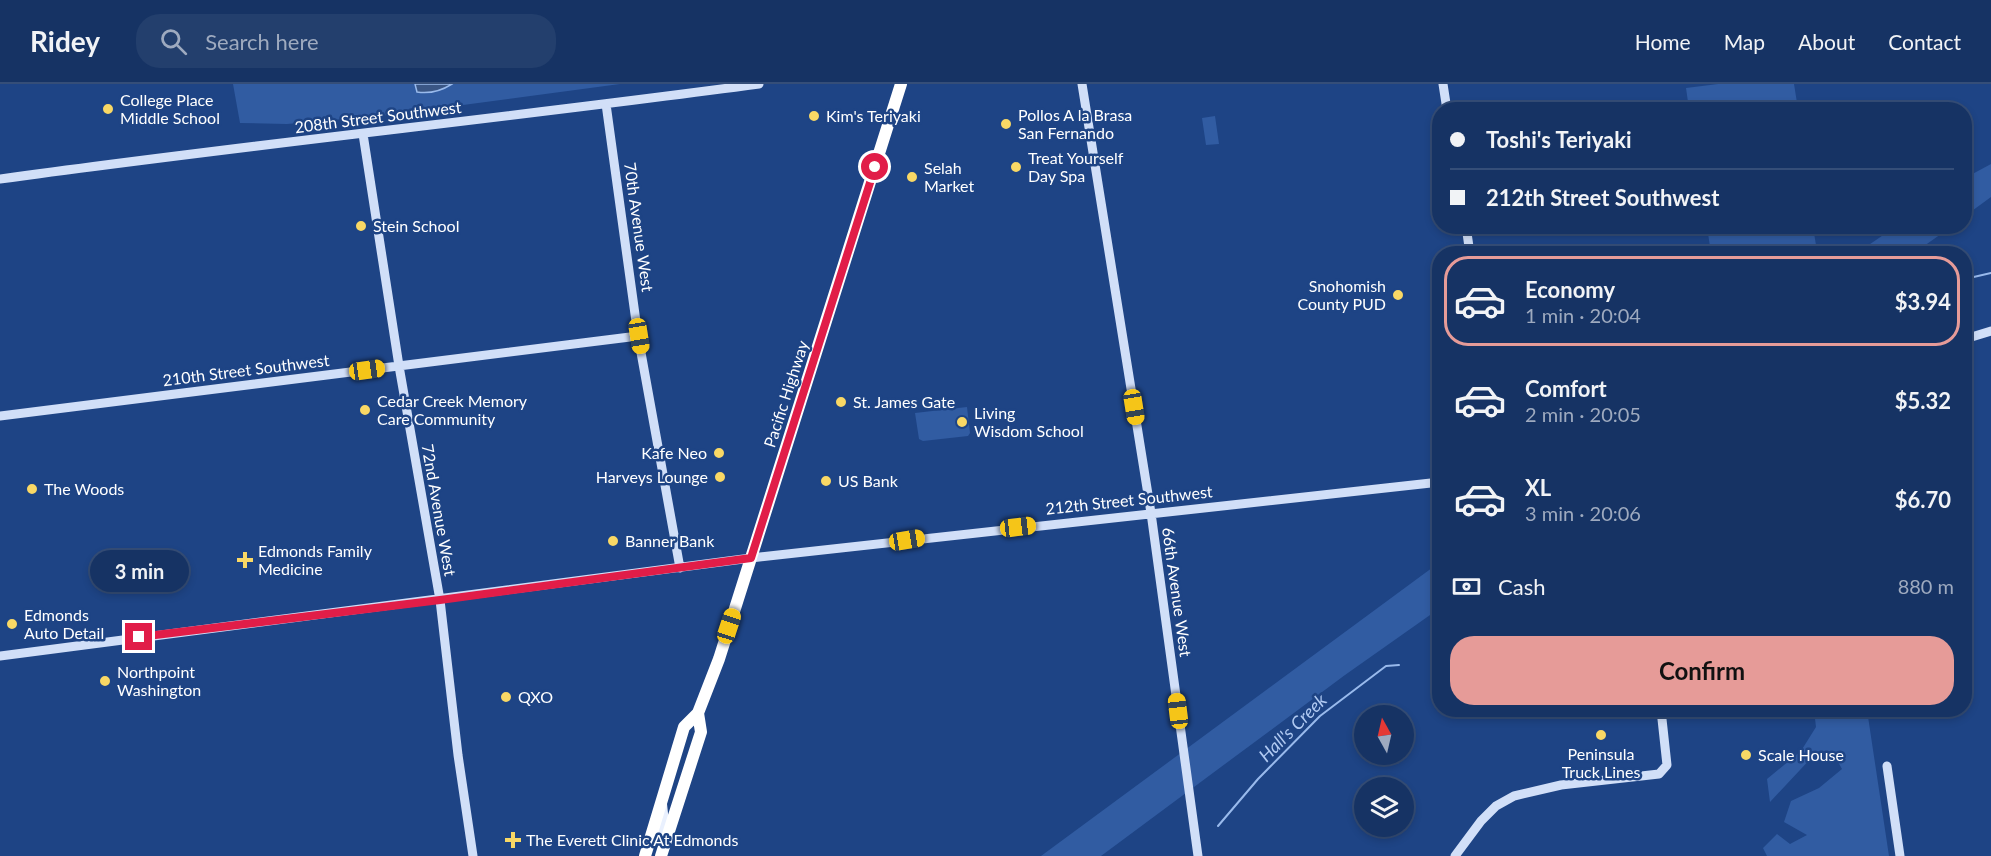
<!DOCTYPE html>
<meta charset="utf-8">
<style>
:root{--surface:#163364;--page:#233f6d;--text:#f1f3f6;--muted:#9eaabf;--line:#354e78;--accent:#e69b98}
body{margin:0;font-family:Lato,sans-serif;background:var(--page);color:var(--text);height:100vh;display:flex;flex-direction:column;font-size:22px;white-space:nowrap}
*{box-sizing:border-box;margin:0}
p{font-size:20px;color:var(--muted)}
.icon{flex:none;width:33px;height:33px;fill:none;stroke:currentColor;stroke-width:2;stroke-linecap:round;stroke-linejoin:round}
.map{position:relative;flex:1;overflow:hidden}
.panel{position:absolute;left:1432px;top:162px;width:540px;height:471px;display:flex;flex-direction:column;background:var(--surface);border-radius:24px;box-shadow:0 3px 9px #0003,0 0 0 2px var(--line)}
.panel>*{flex:none}
.hud{position:absolute;left:1432px;top:18px;width:540px;height:132px;border-radius:24px;box-shadow:0 3px 9px #0003,0 0 0 2px var(--line);display:grid;align-content:center;height:132px;padding:0 18px;background:var(--surface)}
.needle{width:39px;rotate:352deg}
.controls{position:absolute;left:1354px;top:621px;display:grid;gap:12px}
.controls a{display:grid;place-items:center;width:60px;height:60px;border-radius:50%;background:var(--surface);box-shadow:0 3px 9px #0003,0 0 0 2px var(--line);font-size:30px}
.end{position:absolute;width:27px;height:27px;margin:-14px;border:8px solid #e11d48;background:#fff;box-shadow:0 0 0 3px #fff}
.from{border-radius:50%}
.bubble{position:absolute;height:42px;border-radius:21px;background:var(--surface);box-shadow:0 3px 9px #0003,0 0 0 2px var(--line);font-size:20px;font-weight:700;line-height:42px;text-align:center}
.car{position:absolute;width:18px;height:36px;margin:-18px -9px;border-radius:8px;box-shadow:0 0 4px 2px #0007;background:linear-gradient(#f5c518 24%,#345 0 40%,#f5c518 0 76%,#345 0 86%,#f5c518 0)}
.hud b{display:flex;align-items:center;gap:21px;height:57px;font-size:22px}
.hud b+b{border-top:2px solid var(--line)}
.hud i{width:15px;height:15px;background:var(--text)}
ul{padding:10px 0 0;list-style:none}
li{display:flex;align-items:center;gap:18px;height:90px;margin:0 12px 9px;padding:0 6px;border:3px solid transparent;border-radius:24px}
li div{flex:1}
li b{display:block;font-size:22px}
li em{font-style:normal;font-weight:700}
li.active{border-color:var(--accent)}
li>.icon{width:54px;height:54px;stroke-width:1.5}
.pay{display:flex;align-items:center;gap:15px;height:66px;padding:0 18px;font-size:22px}
.pay p{margin-inline-start:auto}
.button{display:flex;gap:12px;margin-top:auto;padding:12px 18px}
.button a{flex:1;height:69px;border-radius:24px;background:var(--accent);color:#111;font-size:24px;font-weight:700;line-height:69px;text-align:center}
header{display:flex;align-items:center;gap:36px;box-sizing:border-box;height:84px;padding:0 30px;background:var(--surface);border-bottom:2px solid var(--line)}
header strong{font-size:28px}
nav{display:flex;gap:33px;margin-inline-start:auto;font-size:21px}
.search{width:420px;height:54px;background:var(--page);display:flex;align-items:center;gap:15px;box-sizing:border-box;padding:0 21px;border-radius:24px;color:var(--muted);font-size:22px}
.map>svg:first-child{display:block}
.green{fill:#315ca2}
.water{fill:#3a5685;stroke:#99baec;stroke-width:1.5}
.lines{fill:none;stroke-linecap:round;stroke-linejoin:round}
.stream{stroke:#99baec;stroke-width:2}
.secondary{stroke:#d1dff8;stroke-width:9}
.primary{stroke:#e9f0fe;stroke-width:10}
.highway{stroke:#fff;stroke-width:12}
.route{stroke:#e11d48;stroke-width:8}
.poi-dot{fill:#f9d865;stroke:#1e4485;stroke-width:2}
.labels{text-anchor:middle;stroke-width:5;stroke-linejoin:round;paint-order:stroke}
.poi-label{font-size:16px;fill:#fff;stroke:#1e4485;text-anchor:start}
.street-label{font-size:16px;fill:#fff;stroke:#1e4485}
.water-label{font-size:18px;font-style:italic;fill:#b1caf2;stroke:#1e4485}
</style>
<header>
<strong>Ridey</strong>
<div class="search"><svg class="icon" aria-label="search" viewBox="0 0 24 24"><circle cx="10" cy="10" r="6"/><path d="M15 15l6 6"/></svg>Search here</div>
<nav><a>Home</a><a>Map</a><a>About</a><a>Contact</a></nav>
</header>
<div class="map">
<svg width="1991" height="772" viewBox="0 0 1991 772">
<rect width="100%" height="100%" fill="#1e4485"/>
<!-- green -->
<path class="green" d="M233,0H620L388,31L287,40L240,39Z
M1718,0H1794L1798,25H1689L1686,4Z
M1215,32L1219,60L1206,61L1202,34Z
M1991,80V113L1965,132V94Z
M1707,143H1813L1816,161L1829,169H1711Z
M1895,143V142L1951,143L1914,169H1857Z
M967,323L970,349L968,352L923,357L919,355L915,329Z
M1440,478V524L1345,591L1101,772H1041Z
M1814,626H1867L1889,772H1767L1763,764L1777,750L1790,760L1807,751L1784,738L1791,717L1819,704L1842,685L1833,669L1814,671L1770,718L1767,695L1801,667L1816,643Z"/>
<!-- water -->
<path class="water" d="M415,0H452C441,7 430,10 417,8Z"/>
<g class="lines">
<!-- stream -->
<path class="stream" d="M1965,195L1991,189
M1218,742L1258,695L1320,632L1386,582L1399,581"/>
<!-- secondary -->
<path class="secondary" d="M1082,0L1151,429L1198,772
M1443,0L1447,26
M606,20L638,252L680,484
M363,50L399,282L440,516L458,671L473,772
M0,95C253,60 506,34 759,0
M1466,142L1470,170
M1965,255L1991,247
M0,332L638,252
M0,572L751,474L1440,398
M1887,682L1900,772
M1455,772L1481,737L1496,722L1514,712L1561,701L1659,690L1667,681L1661,626"/>
<!-- primary -->
<path class="primary" d="M662,720L664,739L662,750L667,754"/>
<!-- highway -->
<path class="highway" d="M645,772L684,643L698,629L719,575L901,0
M661,772L701,648L698,629"/>
</g>
<g class="lines">
<!-- route -->
<path class="route" d="M139,553L440,516L751,474L875,83"/>
</g>
<!-- markers -->
<g class="poi-dot">
<circle cx="108" cy="25" r="6"/>
<circle cx="814" cy="32" r="6"/>
<circle cx="1006" cy="40" r="6"/>
<circle cx="1016" cy="83" r="6"/>
<circle cx="912" cy="93" r="6"/>
<circle cx="361" cy="142" r="6"/>
<circle cx="1398" cy="211" r="6"/>
<circle cx="841" cy="318" r="6"/>
<circle cx="365" cy="326" r="6"/>
<circle cx="962" cy="338" r="6"/>
<circle cx="719" cy="369" r="6"/>
<circle cx="720" cy="393" r="6"/>
<circle cx="826" cy="397" r="6"/>
<circle cx="32" cy="405" r="6"/>
<circle cx="613" cy="457" r="6"/>
<path d="M242 467h6v6h6v6h-6v6h-6v-6h-6v-6h6z"/>
<circle cx="12" cy="540" r="6"/>
<circle cx="105" cy="597" r="6"/>
<circle cx="506" cy="613" r="6"/>
<circle cx="1601" cy="651" r="6"/>
<circle cx="1746" cy="671" r="6"/>
<path d="M510 747h6v6h6v6h-6v6h-6v-6h-6v-6h6z"/>
</g>
<g class="labels">
<!-- poi labels -->
<g class="poi-label">
<text x="120" y="22">College Place<tspan x="120" dy="18">Middle School</tspan></text>
<text x="1018" y="37">Pollos A la Brasa<tspan x="1018" dy="18">San Fernando</tspan></text>
<text x="826" y="38">Kim's Teriyaki</text>
<text x="1028" y="80">Treat Yourself<tspan x="1028" dy="18">Day Spa</tspan></text>
<text x="924" y="90">Selah<tspan x="924" dy="18">Market</tspan></text>
<text x="373" y="148">Stein School</text>
<text x="1386" y="208" text-anchor="end">Snohomish<tspan x="1386" dy="18">County PUD</tspan></text>
<text x="377" y="323">Cedar Creek Memory<tspan x="377" dy="18">Care Community</tspan></text>
<text x="853" y="324">St. James Gate</text>
<text x="974" y="335">Living<tspan x="974" dy="18">Wisdom School</tspan></text>
<text x="707" y="375" text-anchor="end">Kafe Neo</text>
<text x="708" y="399" text-anchor="end">Harveys Lounge</text>
<text x="838" y="403">US Bank</text>
<text x="44" y="411">The Woods</text>
<text x="625" y="463">Banner Bank</text>
<text x="258" y="473">Edmonds Family<tspan x="258" dy="18">Medicine</tspan></text>
<text x="24" y="537">Edmonds<tspan x="24" dy="18">Auto Detail</tspan></text>
<text x="117" y="594">Northpoint<tspan x="117" dy="18">Washington</tspan></text>
<text x="518" y="619">QXO</text>
<text x="1601" y="676" text-anchor="middle">Peninsula<tspan x="1601" dy="18">Truck Lines</tspan></text>
<text x="1758" y="677">Scale House</text>
<text x="526" y="762">The Everett Clinic At Edmonds</text>
</g>
<!-- street labels -->
<g class="street-label">
<text transform="translate(378 33) rotate(-7)" y="6">208th Street Southwest</text>
<text transform="translate(639 143) rotate(82)" y="6">70th Avenue West</text>
<text transform="translate(246 286) rotate(-7)" y="6">210th Street Southwest</text>
<text transform="translate(786 310) rotate(-72)" y="6">Pacific Highway</text>
<text transform="translate(1129 416) rotate(-6)" y="6">212th Street Southwest</text>
<text transform="translate(439 426) rotate(80)" y="6">72nd Avenue West</text>
<text transform="translate(1177 508) rotate(82)" y="6">66th Avenue West</text>
</g>
<!-- water labels -->
<g class="water-label">
<text transform="translate(1293 644) rotate(-45)" y="6">Hall's Creek</text>
</g>
</g>
</svg>
<div class="controls">
<a><svg class="needle" viewBox="-14 -14 28 28"><path d="M0-13l5 13h-10z" fill="#e53935"/><path d="M0 13l5-13h-10z" fill="#9eaabf"/></svg></a>
<a><svg class="icon" aria-label="layers" viewBox="0 0 24 24"><path d="M12 4l9 5-9 5-9-5zM3 14l9 5 9-5"/></svg></a>
</div>
<i class="end from" style="left:875px;top:83px"></i>
<i class="end" style="left:139px;top:553px"></i>
<div class="bubble" style="left:90px;top:466px;width:99px">3 min</div>
<i class="car" style="left:639px;top:252px;rotate:171deg"></i>
<i class="car" style="left:367px;top:286px;rotate:82deg"></i>
<i class="car" style="left:1134px;top:323px;rotate:171deg"></i>
<i class="car" style="left:1018px;top:443px;rotate:83deg"></i>
<i class="car" style="left:907px;top:456px;rotate:81deg"></i>
<i class="car" style="left:729px;top:542px;rotate:18deg"></i>
<i class="car" style="left:1178px;top:627px;rotate:353deg"></i>
<div class="hud">
<b><i class="from"></i>Toshi's Teriyaki</b>
<b><i></i>212th Street Southwest</b>
</div>
<section class="panel">
<ul>
<li class="active"><svg class="icon" aria-label="car" viewBox="0 0 24 24"><path d="M5 17H2v-5l4-1 3-4h7l3 4 3 1v5h-3M9 17h6M6 11h13"/><circle cx="7" cy="17" r="2"/><circle cx="17" cy="17" r="2"/></svg><div><b>Economy</b><p>1 min · 20:04</p></div><em>$3.94</em></li>
<li><svg class="icon" aria-label="car" viewBox="0 0 24 24"><path d="M5 17H2v-5l4-1 3-4h7l3 4 3 1v5h-3M9 17h6M6 11h13"/><circle cx="7" cy="17" r="2"/><circle cx="17" cy="17" r="2"/></svg><div><b>Comfort</b><p>2 min · 20:05</p></div><em>$5.32</em></li>
<li><svg class="icon" aria-label="car" viewBox="0 0 24 24"><path d="M5 17H2v-5l4-1 3-4h7l3 4 3 1v5h-3M9 17h6M6 11h13"/><circle cx="7" cy="17" r="2"/><circle cx="17" cy="17" r="2"/></svg><div><b>XL</b><p>3 min · 20:06</p></div><em>$6.70</em></li>
</ul>
<div class="pay"><svg class="icon" aria-label="cash" viewBox="0 0 24 24"><path d="M3 7h18v10H3z"/><circle cx="12" cy="12" r="2"/></svg>Cash<p>880 m</p></div>
<div class="button"><a>Confirm</a></div>
</section>
</div>
